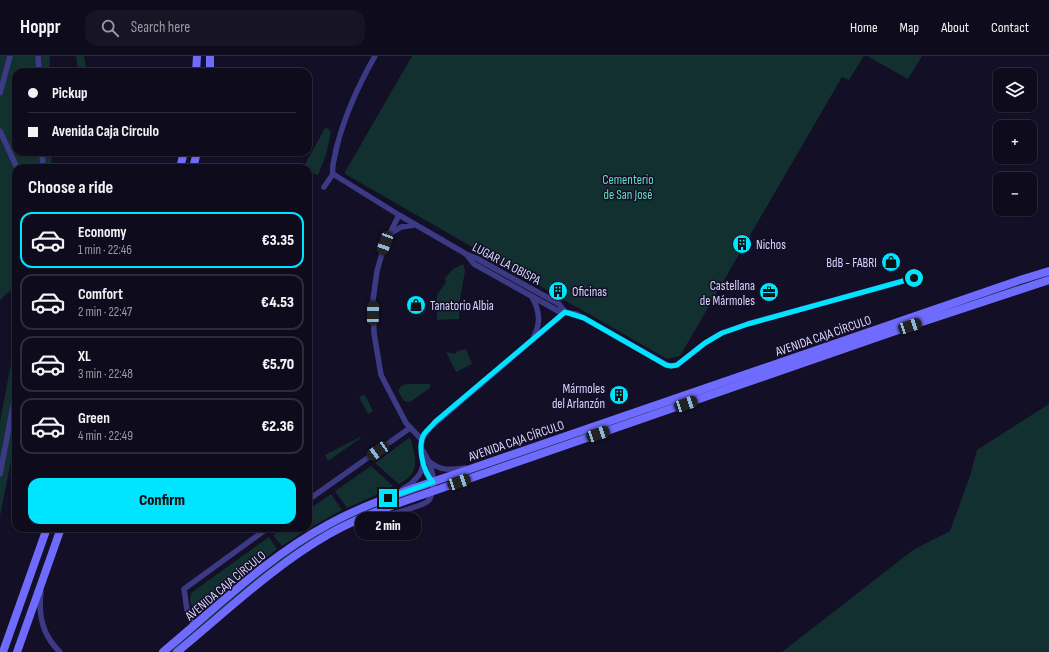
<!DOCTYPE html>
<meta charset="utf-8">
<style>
:root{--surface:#0e0b1c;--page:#171425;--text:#f1f3f6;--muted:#9b9ba3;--line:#2e2b3b;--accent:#00e5ff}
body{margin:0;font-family:"Sofia Sans Condensed",sans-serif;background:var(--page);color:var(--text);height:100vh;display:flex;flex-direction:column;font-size:15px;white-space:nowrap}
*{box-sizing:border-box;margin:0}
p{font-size:13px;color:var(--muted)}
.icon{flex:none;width:22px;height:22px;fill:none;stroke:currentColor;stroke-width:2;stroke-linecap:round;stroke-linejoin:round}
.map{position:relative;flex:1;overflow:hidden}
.sheet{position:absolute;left:12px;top:108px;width:300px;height:368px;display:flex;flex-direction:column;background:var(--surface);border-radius:12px;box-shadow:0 1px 3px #0004,0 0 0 1px var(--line)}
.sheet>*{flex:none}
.guide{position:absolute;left:12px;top:12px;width:300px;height:88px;border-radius:12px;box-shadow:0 1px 3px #0004,0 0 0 1px var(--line);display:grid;align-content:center;height:88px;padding:0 16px;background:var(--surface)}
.controls{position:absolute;left:993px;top:12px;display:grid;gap:8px}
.controls a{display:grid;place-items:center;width:44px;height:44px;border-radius:8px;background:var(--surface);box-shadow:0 1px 3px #0004,0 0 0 1px var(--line);font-size:20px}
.end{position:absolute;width:18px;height:18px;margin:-9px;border:5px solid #00e5ff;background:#111;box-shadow:0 0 0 2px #111}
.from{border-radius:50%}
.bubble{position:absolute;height:28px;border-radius:12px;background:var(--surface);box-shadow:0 1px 3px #0004,0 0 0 1px var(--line);font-size:13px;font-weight:800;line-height:28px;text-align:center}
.car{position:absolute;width:12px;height:24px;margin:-12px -6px;border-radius:5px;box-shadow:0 0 3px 1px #0007;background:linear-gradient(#222 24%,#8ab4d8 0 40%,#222 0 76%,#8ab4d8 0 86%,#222 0)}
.guide b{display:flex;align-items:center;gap:14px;height:38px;font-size:15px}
.guide b+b{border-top:1px solid var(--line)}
.guide i{width:10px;height:10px;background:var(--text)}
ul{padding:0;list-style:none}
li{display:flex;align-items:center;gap:12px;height:56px;margin:0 8px 6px;padding:0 8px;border:2px solid var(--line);border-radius:12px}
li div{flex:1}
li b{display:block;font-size:15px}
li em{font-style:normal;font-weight:800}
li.selected{border-color:var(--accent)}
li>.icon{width:36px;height:36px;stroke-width:1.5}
h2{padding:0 16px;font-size:18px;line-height:48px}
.action{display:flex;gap:8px;margin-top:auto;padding:8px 16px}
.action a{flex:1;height:46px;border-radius:12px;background:var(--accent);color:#111;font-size:16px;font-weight:800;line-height:46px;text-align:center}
header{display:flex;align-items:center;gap:24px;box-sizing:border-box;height:56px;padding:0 20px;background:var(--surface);border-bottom:1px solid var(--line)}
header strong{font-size:19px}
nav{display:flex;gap:22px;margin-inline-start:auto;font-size:14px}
.search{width:280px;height:36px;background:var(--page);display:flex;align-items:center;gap:10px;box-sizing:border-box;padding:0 14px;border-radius:12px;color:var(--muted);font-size:15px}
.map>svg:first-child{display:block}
.green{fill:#12302f}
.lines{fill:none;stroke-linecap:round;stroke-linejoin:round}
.street{stroke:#3d3a85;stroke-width:5.5}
.secondary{stroke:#6f6bff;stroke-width:8}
.route{stroke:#00e5ff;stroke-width:5}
.labels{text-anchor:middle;stroke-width:3;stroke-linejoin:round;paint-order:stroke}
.park-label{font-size:13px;fill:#5fe0c0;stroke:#130f26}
.poi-label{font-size:13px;fill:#d9d4ff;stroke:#130f26;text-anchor:start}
.street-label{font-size:13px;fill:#d9d4ff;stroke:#130f26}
</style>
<header>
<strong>Hoppr</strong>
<div class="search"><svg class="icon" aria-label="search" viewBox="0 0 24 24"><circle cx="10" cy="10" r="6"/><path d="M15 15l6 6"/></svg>Search here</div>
<nav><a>Home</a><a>Map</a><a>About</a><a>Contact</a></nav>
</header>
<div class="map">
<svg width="1049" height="596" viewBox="0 0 1049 596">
<rect width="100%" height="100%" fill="#130f26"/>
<!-- green -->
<path class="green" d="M0,0H50L49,16H16V96H52L51,112H16V230L4,240L0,245Z
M76,0H84L87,16H78Z
M412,0H864L849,24L842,21L680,300L667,303L345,118V116Z
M867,0H922L908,23Z
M325,72L329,73L331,76L326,99L318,119L308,115V112H303Z
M463,208L465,215L459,249V263L437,264V239L446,226L445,222L453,213Z
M1049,219V221L448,426L447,424L954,250Z
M16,281V380L0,460V366Z
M466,293L472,308L456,316L446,296L456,298L457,295Z
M406,328H430V332L410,346L404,345L398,335L401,330Z
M363,339H365L373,355L368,358L359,341Z
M1049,348V596H782L913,494L950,475L970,420L977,394Z
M360,381H362L328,405L325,399Z
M409,382L411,383C416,405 421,416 399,428L375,407Z
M371,410L394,431L347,452L335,435Z
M428,431V433L323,478L302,490L264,518L172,596H168C217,556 264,510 319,478C353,458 390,445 428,431Z
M331,438L342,454L308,473L282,490L273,479L283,472H308V454Z
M269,481L277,493L195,560L190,545L191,537Z"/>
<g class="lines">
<!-- street -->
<path class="street" d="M38,0L39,16
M0,37L10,0
M0,75L17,112
M42,96L43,112
M333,118L399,159L466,198L476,202L559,248L565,256
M333,118C331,110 335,102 336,94C344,60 358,30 375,0
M324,131L333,118
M399,159L385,187L377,215L373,244L374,277L381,319L406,367L422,384
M390,178L401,171L414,169
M466,198L474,208L558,255L576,258L584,262L667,309L671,310L677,309L705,287L722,277L747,268L914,222
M532,241C539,253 541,267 534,280
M430,406C440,415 452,414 465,412
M423,409L428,421L435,427
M0,418L16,334
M403,433C412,428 423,418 423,407C423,400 420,392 422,385C423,379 427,376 430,372L565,256
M308,444L410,372
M358,467C371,463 421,452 428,445C432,441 432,436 433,430C434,417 430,407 423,395
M41,536C38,558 43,580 60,596
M194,570L187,554L184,533L268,472"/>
<!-- secondary -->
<path class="secondary" d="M196,16L197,0
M210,16V0
M180,112L184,96
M193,112L197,96
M3,596L47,472
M17,596L61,472
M163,596C216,552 267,501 329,468C375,443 425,429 473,412L1017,225L1049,215
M177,596C227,555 273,510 329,478C359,461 392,449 425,438L910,270L1049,224"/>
</g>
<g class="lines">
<!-- route -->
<path class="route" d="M388,442L433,426C423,416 417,391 424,378C427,374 432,370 435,366L565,256L584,262L666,309L671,310L677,309L705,287L722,277L748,268L914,222"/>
</g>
<!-- icons -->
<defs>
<g id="building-disc" transform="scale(1)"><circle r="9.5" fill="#00e5ff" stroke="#130f26"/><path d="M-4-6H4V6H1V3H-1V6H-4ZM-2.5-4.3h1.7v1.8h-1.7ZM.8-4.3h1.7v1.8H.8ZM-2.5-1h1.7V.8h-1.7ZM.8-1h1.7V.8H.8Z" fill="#111"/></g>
<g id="shop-disc" transform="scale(1)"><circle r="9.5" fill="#00e5ff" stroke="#130f26"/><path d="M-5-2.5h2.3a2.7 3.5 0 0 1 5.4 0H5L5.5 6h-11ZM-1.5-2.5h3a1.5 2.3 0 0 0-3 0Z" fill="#111"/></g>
<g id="office-disc" transform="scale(1)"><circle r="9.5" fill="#00e5ff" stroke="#130f26"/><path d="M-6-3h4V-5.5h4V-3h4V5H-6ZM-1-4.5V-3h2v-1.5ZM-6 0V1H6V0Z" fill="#111"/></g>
</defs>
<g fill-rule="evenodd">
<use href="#building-disc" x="742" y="188"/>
<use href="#shop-disc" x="891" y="206"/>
<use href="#building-disc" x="558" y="235"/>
<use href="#office-disc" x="769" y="236"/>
<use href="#shop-disc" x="416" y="249"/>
<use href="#building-disc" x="619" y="339"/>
</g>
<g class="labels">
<!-- park labels -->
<g class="park-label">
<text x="628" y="128">Cementerio<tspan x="628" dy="15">de San José</tspan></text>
</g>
<!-- poi labels -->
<g class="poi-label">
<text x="756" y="193">Nichos</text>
<text x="877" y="211" text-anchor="end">BdB - FABRI</text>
<text x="755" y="234" text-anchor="end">Castellana<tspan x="755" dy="15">de Mármoles</tspan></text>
<text x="572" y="240">Oficinas</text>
<text x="430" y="254">Tanatorio Albia</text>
<text x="605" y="337" text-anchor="end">Mármoles<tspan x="605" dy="15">del Arlanzón</tspan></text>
</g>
<!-- street labels -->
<g class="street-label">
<text transform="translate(507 207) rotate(28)" y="5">LUGAR LA OBISPA</text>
<text transform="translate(823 279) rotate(-19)" y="5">AVENIDA CAJA CÍRCULO</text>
<text transform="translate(516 384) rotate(-19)" y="5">AVENIDA CAJA CÍRCULO</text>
<text transform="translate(225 529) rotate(-40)" y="5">AVENIDA CAJA CÍRCULO</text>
</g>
</g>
</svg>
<div class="controls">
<a><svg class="icon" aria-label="layers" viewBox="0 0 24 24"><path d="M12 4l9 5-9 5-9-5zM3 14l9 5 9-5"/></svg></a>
<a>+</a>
<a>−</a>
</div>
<i class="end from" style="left:914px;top:222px"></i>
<i class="end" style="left:388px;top:442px"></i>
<div class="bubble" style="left:355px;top:456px;width:66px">2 min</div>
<i class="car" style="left:385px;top:187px;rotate:200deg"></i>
<i class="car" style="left:373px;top:257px;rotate:1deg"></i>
<i class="car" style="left:910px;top:270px;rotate:72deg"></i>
<i class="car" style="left:686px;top:348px;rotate:71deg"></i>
<i class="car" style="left:598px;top:378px;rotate:71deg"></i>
<i class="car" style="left:378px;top:395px;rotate:235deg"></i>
<i class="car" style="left:459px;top:426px;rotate:71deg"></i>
<div class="guide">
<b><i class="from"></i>Pickup</b>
<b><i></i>Avenida Caja Círculo</b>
</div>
<section class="sheet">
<h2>Choose a ride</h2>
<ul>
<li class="selected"><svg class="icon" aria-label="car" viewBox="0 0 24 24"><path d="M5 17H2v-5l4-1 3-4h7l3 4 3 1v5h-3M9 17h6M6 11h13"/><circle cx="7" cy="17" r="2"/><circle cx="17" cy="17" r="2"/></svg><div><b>Economy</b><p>1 min · 22:46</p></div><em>€3.35</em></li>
<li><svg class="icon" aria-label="car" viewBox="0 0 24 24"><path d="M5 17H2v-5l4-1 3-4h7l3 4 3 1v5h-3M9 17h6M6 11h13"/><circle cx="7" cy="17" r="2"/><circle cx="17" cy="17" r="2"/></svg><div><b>Comfort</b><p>2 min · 22:47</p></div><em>€4.53</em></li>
<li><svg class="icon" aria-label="car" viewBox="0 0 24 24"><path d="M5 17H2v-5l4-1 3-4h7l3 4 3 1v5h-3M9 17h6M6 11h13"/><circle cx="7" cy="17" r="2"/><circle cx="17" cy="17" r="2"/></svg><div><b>XL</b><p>3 min · 22:48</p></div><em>€5.70</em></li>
<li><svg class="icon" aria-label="car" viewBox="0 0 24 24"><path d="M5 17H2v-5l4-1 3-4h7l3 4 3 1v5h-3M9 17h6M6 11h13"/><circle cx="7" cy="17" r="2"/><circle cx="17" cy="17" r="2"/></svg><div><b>Green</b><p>4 min · 22:49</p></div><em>€2.36</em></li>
</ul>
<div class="action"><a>Confirm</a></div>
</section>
</div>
